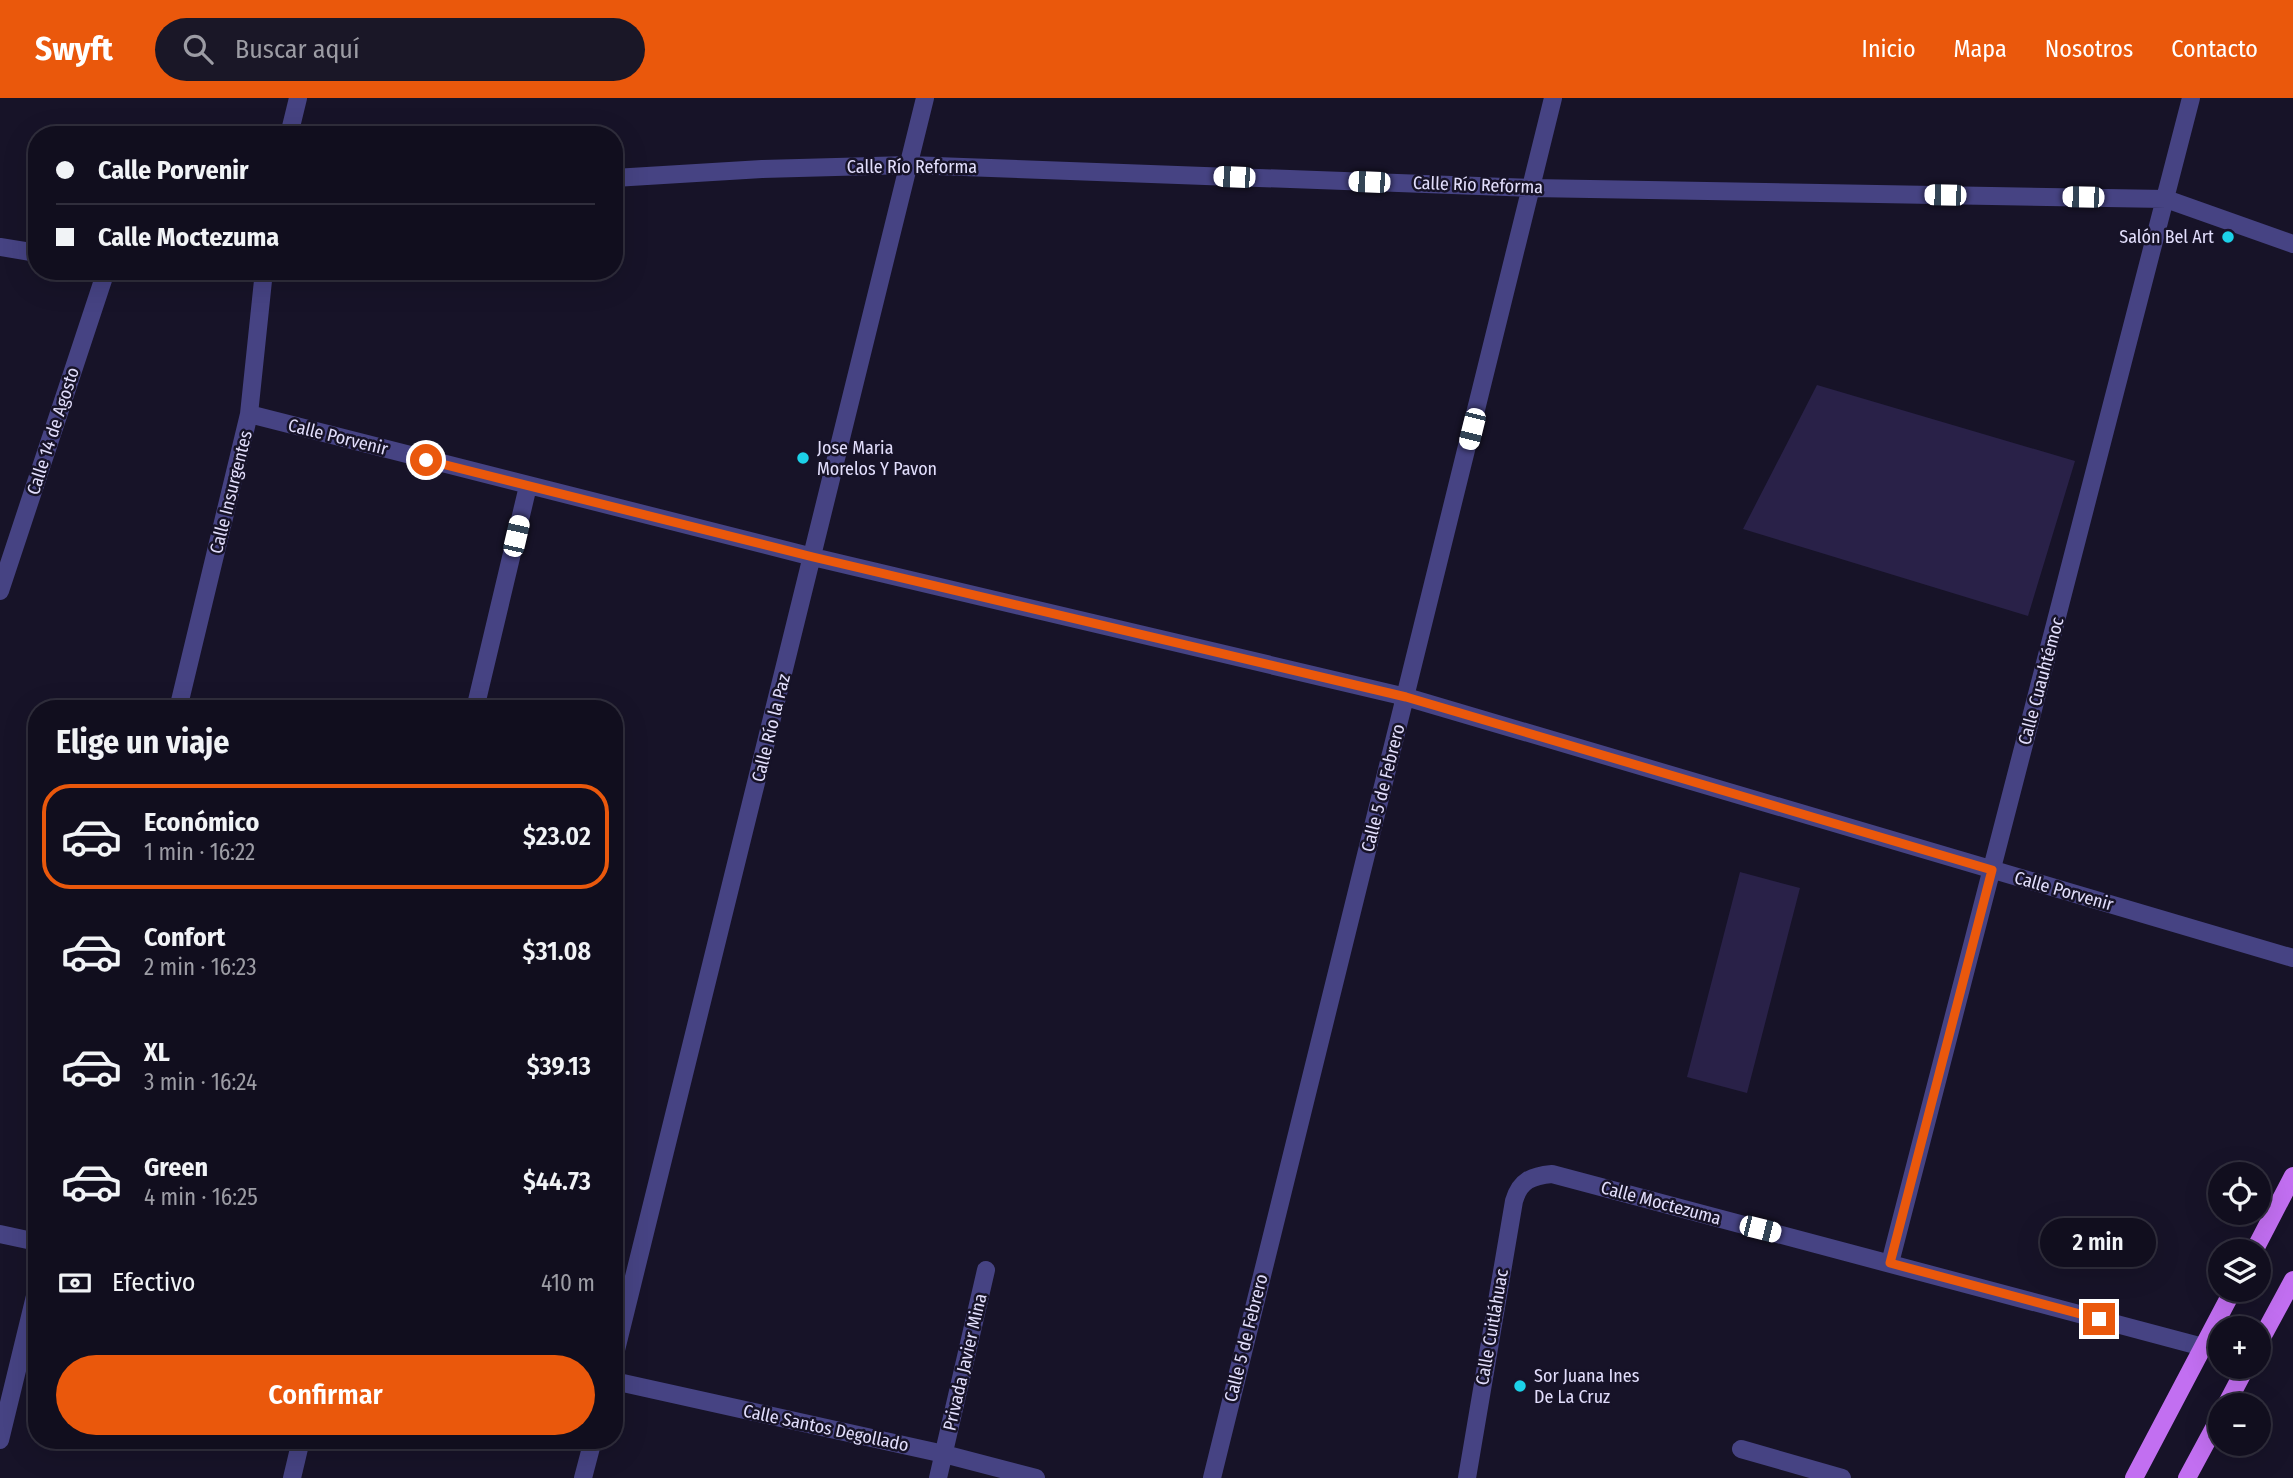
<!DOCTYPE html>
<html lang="es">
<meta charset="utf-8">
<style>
:root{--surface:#110e1e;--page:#1a1727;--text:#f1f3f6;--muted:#9c9ca4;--line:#302e3c;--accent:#ea580c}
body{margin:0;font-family:"Fira Sans Condensed",sans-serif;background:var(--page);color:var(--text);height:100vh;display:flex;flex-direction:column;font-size:26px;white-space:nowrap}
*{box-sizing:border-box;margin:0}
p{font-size:23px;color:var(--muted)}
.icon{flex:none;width:38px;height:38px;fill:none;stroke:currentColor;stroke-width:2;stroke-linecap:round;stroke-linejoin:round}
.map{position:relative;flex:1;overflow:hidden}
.details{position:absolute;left:28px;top:602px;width:595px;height:749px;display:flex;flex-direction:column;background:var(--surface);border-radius:28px;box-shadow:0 7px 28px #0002,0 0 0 2px var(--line)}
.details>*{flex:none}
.guide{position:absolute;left:28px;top:28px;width:595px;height:154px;border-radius:28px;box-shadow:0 7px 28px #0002,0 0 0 2px var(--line);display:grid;align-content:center;height:154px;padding:0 28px;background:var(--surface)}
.tools{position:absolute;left:2208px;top:1064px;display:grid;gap:14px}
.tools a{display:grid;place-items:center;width:63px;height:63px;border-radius:50%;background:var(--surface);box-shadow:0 7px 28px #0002,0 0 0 2px var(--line);font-size:35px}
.end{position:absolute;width:32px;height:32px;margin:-16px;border:9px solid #ea580c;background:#fff;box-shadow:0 0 0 4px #fff}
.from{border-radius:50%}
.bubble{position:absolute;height:49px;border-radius:24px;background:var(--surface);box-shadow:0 7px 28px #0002,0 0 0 2px var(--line);font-size:23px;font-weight:600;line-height:49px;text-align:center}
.car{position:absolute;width:21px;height:42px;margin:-21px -10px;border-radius:9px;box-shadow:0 0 5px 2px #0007;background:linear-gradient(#fff 24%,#345 0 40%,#fff 0 76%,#345 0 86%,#fff 0)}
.guide b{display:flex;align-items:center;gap:24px;height:66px;font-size:26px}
.guide b+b{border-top:2px solid var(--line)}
.guide i{width:18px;height:18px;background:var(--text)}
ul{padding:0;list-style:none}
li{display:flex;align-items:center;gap:21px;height:105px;margin:0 14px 10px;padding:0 14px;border:4px solid transparent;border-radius:28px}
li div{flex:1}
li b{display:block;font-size:26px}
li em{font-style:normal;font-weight:600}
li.selected{border-color:var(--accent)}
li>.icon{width:63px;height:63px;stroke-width:1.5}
h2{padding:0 28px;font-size:32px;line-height:84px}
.pay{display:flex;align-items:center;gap:18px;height:77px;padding:0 28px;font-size:26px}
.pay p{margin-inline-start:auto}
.cta{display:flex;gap:14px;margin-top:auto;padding:14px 28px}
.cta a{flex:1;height:80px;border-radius:42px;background:var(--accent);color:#fff;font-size:28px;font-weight:600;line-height:80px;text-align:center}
header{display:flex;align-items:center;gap:42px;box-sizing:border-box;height:98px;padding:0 35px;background:var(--accent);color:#fff}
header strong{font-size:33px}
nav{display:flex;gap:38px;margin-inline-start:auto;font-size:24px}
.search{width:490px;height:63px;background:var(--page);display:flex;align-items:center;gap:18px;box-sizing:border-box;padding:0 24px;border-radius:38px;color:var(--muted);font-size:26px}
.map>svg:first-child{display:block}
.building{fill:#292148}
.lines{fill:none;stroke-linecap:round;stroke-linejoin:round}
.minor{stroke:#464383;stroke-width:18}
.primary{stroke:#c26ff1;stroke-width:18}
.route{stroke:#ea580c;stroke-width:9}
.poi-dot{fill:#1cd2e9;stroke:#171328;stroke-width:2.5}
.labels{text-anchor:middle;stroke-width:5;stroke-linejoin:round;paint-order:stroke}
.street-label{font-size:18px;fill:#e2defc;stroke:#171328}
.poi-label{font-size:18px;fill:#e2defc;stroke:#171328;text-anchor:start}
</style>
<header>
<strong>Swyft</strong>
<div class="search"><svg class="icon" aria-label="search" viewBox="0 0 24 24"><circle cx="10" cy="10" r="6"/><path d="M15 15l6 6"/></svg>Buscar aquí</div>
<nav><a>Inicio</a><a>Mapa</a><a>Nosotros</a><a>Contacto</a></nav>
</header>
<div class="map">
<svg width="2293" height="1380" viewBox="0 0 2293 1380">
<rect width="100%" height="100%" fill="#171328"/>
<!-- building -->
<path class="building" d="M1817,287L2075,363L2028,518L1743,431Z
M1740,774L1800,790L1747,995L1687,979Z"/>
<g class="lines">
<!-- minor -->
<path class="minor" d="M289,37L298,0
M614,80L762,71L909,67L1532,90L2166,101L2293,146
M0,149L37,155
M249,316L813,459L1406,599L2293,860
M0,493L106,173
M178,611L249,316L264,173
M475,611L528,388
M0,1136L37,1144
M1890,1165L2191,0
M614,1260L925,0
M614,1283L944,1356L1036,1380
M0,1342L37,1190
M1741,1351L1842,1380
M292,1380L301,1342
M583,1380L593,1342
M938,1380L986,1172
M1212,1380L1553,0
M1467,1380L1514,1103C1520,1082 1532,1078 1552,1076L2203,1249"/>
<!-- primary -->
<path class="primary" d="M2254,1153L2293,1078
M2259,1245L2293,1182
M2226,1307L2246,1269
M2134,1380L2233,1192
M2187,1380L2221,1317"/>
</g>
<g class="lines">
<!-- route -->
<path class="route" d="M426,362L813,459L1406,599L1992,772L1890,1165L2099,1221"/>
</g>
<!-- markers -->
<g class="poi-dot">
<circle cx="2228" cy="139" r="7"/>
<circle cx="803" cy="360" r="7"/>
<circle cx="1520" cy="1288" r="7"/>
</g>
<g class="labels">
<!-- street labels -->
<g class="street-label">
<text x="912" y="75">Calle Río Reforma</text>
<text transform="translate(1478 87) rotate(2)" y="6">Calle Río Reforma</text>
<text transform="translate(53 333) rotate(-72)" y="6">Calle 14 de Agosto</text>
<text transform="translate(338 339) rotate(14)" y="6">Calle Porvenir</text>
<text transform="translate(231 394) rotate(-76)" y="6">Calle Insurgentes</text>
<text transform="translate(2041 583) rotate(-75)" y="6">Calle Cuauhtémoc</text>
<text transform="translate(771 630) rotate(-76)" y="6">Calle Río la Paz</text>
<text transform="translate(1383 690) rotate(-76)" y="6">Calle 5 de Febrero</text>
<text transform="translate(2064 793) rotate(16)" y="6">Calle Porvenir</text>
<text transform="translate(1661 1105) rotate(15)" y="6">Calle Moctezuma</text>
<text transform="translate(1492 1229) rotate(-80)" y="6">Calle Cuitláhuac</text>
<text transform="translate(1246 1240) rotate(-76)" y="6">Calle 5 de Febrero</text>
<text transform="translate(965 1264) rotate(-77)" y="6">Privada Javier Mina</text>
<text transform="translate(826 1330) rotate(12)" y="6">Calle Santos Degollado</text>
</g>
<!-- poi labels -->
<g class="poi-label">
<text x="2214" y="145" text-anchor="end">Salón Bel Art</text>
<text x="817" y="356">Jose Maria<tspan x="817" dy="21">Morelos Y Pavon</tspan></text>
<text x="1534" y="1284">Sor Juana Ines<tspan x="1534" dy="21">De La Cruz</tspan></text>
</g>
</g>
</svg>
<div class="tools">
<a><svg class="icon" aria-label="locate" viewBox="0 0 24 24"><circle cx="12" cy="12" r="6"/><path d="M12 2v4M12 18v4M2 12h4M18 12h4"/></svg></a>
<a><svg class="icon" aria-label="layers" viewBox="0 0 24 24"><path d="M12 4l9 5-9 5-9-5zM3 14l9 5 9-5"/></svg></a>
<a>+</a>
<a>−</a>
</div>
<i class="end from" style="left:426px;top:362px"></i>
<i class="end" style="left:2099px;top:1221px"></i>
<div class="bubble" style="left:2040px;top:1120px;width:116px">2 min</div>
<i class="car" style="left:1234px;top:79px;rotate:272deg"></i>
<i class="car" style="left:1369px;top:84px;rotate:272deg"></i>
<i class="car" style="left:1945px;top:97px;rotate:271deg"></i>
<i class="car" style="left:2083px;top:99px;rotate:271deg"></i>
<i class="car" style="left:1472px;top:331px;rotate:194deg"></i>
<i class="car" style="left:516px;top:438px;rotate:13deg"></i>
<i class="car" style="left:1760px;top:1131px;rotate:104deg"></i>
<div class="guide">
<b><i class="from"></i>Calle Porvenir</b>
<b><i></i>Calle Moctezuma</b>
</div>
<section class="details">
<h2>Elige un viaje</h2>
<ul>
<li class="selected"><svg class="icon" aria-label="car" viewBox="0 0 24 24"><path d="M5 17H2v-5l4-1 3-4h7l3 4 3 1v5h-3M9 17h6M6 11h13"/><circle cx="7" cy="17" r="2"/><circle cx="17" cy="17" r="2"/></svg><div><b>Económico</b><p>1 min · 16:22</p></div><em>$23.02</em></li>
<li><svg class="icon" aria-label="car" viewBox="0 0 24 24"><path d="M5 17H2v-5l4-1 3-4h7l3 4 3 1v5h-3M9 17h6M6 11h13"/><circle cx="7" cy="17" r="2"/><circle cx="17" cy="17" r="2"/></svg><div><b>Confort</b><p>2 min · 16:23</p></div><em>$31.08</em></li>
<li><svg class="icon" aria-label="car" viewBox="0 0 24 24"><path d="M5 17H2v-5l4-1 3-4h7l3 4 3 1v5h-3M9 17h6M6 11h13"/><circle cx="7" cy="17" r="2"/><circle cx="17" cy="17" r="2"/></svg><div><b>XL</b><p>3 min · 16:24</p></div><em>$39.13</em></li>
<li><svg class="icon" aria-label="car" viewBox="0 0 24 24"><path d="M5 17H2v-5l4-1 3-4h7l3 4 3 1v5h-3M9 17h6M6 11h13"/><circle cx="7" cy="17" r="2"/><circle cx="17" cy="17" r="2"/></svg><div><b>Green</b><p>4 min · 16:25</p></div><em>$44.73</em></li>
</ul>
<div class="pay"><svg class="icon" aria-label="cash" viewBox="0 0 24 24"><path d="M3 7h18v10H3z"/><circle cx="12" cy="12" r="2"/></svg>Efectivo<p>410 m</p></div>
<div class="cta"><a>Confirmar</a></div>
</section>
</div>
